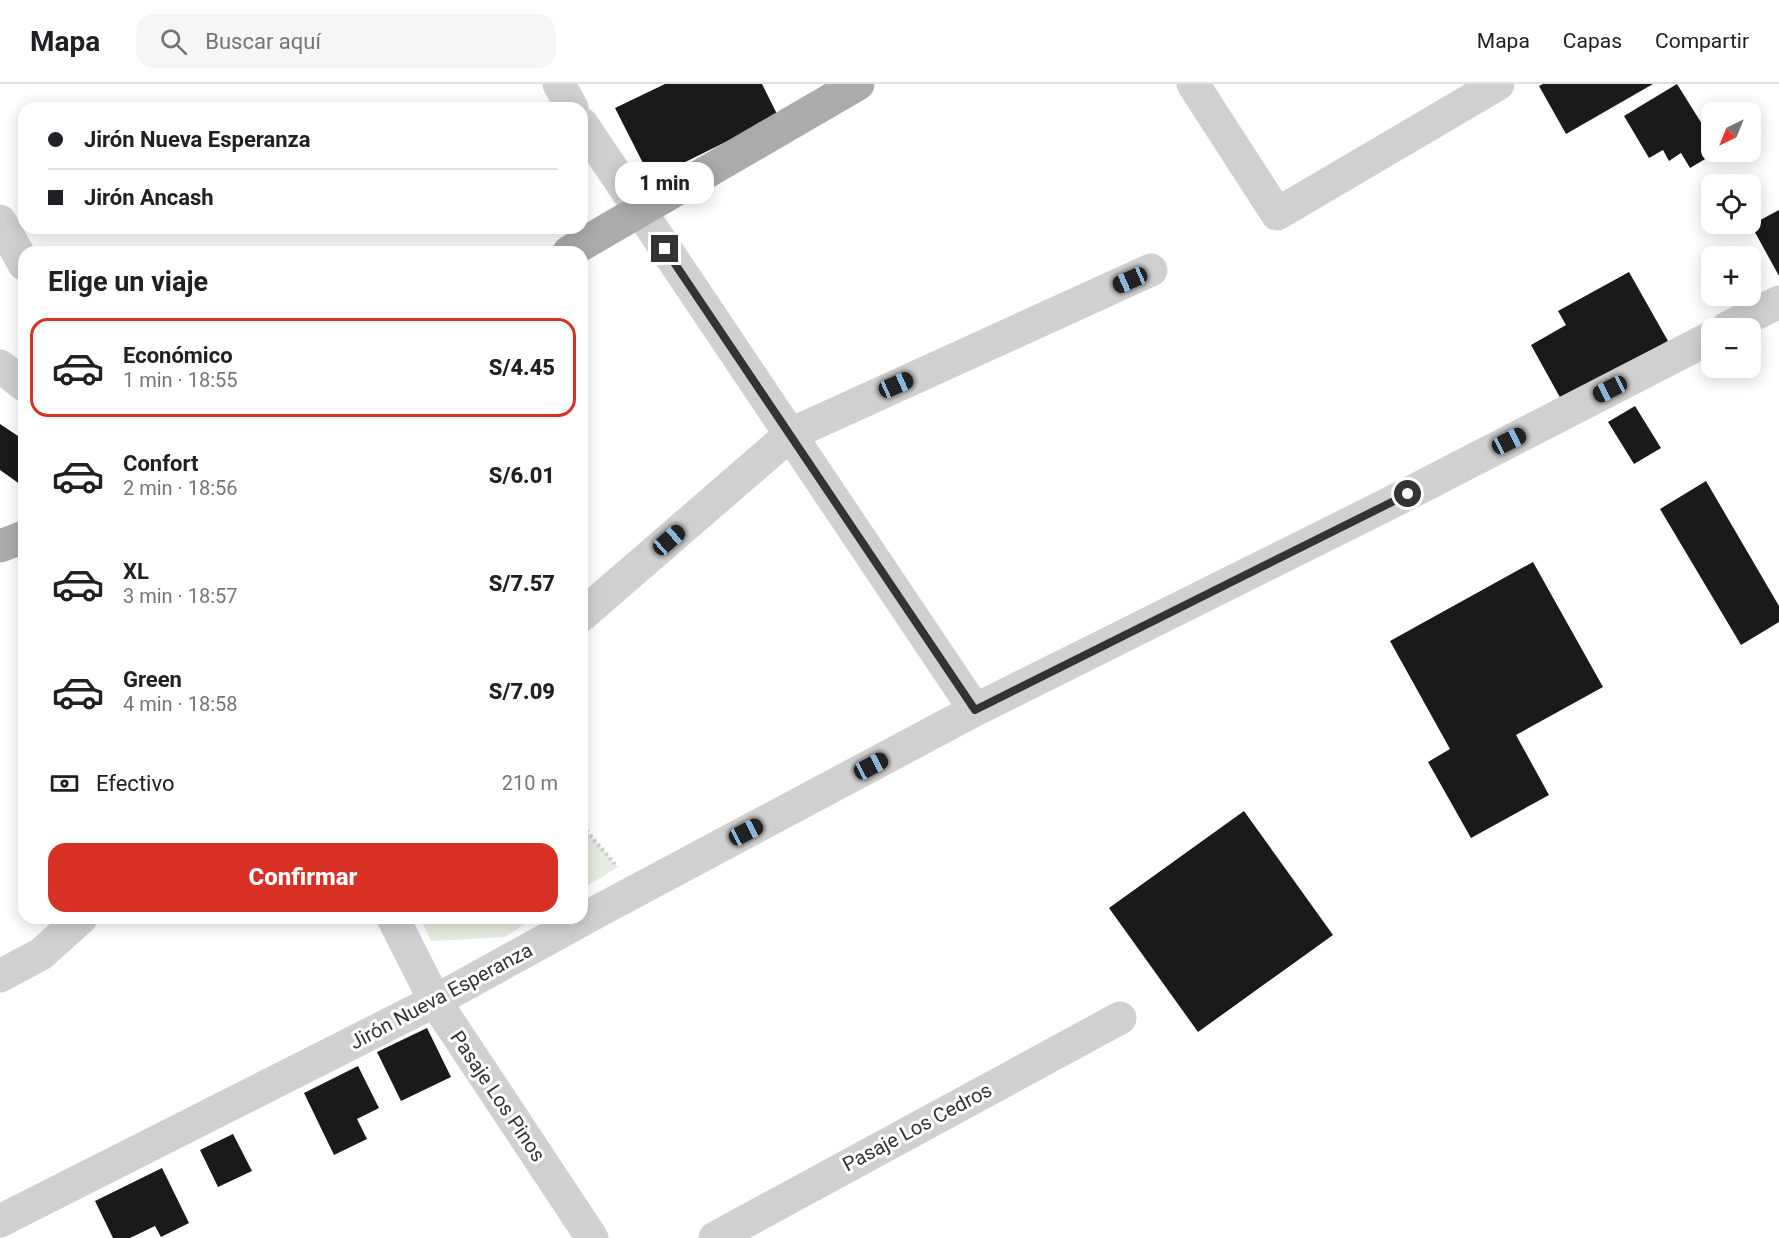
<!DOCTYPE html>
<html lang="es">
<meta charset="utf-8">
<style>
:root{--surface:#fff;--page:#f6f6f6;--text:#202124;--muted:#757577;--line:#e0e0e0;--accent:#d93025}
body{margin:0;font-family:Roboto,sans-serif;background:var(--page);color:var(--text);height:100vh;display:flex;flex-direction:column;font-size:22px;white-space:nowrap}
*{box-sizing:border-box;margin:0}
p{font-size:20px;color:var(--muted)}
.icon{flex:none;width:33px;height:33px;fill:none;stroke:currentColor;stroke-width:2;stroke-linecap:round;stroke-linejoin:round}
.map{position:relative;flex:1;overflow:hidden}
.drawer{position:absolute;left:18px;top:162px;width:570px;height:678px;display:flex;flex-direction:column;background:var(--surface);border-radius:18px;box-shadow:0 3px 15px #0003}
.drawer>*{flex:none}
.top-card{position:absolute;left:18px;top:18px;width:570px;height:132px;border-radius:18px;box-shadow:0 3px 15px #0003;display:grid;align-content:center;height:132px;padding:0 30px;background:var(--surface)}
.needle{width:39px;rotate:223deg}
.tools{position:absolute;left:1701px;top:18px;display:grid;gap:12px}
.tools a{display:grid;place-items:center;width:60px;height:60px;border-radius:12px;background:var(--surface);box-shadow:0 3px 15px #0003;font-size:30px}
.end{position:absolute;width:27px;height:27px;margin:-14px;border:8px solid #333;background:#fff;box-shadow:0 0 0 3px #fff}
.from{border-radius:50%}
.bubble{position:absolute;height:42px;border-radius:18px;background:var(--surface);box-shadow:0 3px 15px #0003;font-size:20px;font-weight:800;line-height:42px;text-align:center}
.car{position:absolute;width:18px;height:36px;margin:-18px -9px;border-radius:8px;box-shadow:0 0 4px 2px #0007;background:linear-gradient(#222 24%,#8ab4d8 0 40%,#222 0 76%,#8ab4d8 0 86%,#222 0)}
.top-card b{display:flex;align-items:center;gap:21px;height:57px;font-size:22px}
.top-card b+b{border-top:2px solid var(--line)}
.top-card i{width:15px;height:15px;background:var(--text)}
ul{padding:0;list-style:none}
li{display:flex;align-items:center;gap:18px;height:99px;margin:0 12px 9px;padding:0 18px;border:3px solid transparent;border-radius:18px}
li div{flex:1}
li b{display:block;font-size:22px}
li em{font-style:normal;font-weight:800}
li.selected{border-color:var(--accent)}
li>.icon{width:54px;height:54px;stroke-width:1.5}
h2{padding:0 30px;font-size:27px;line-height:72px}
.pay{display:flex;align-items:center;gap:15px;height:66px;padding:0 30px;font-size:22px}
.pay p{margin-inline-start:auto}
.primary-button{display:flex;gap:12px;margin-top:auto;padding:12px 30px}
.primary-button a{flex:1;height:69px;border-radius:18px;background:var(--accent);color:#fff;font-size:24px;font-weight:800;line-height:69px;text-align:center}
header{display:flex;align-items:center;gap:36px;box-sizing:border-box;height:84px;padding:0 30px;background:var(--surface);border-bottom:2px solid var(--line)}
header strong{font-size:28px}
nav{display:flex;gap:33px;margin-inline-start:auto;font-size:21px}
.search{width:420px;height:54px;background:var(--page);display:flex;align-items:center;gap:15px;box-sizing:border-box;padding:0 21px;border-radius:18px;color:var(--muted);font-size:22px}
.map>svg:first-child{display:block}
.green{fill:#e6ecdf}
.building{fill:#1a1a1a}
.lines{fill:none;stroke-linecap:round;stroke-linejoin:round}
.path{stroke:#cdcdcd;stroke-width:4;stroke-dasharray:3 3;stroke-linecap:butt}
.minor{stroke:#d0d0d0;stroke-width:33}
.major{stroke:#ababab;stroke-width:33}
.route{stroke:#333;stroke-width:8}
.labels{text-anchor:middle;stroke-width:6;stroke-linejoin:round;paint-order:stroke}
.street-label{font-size:20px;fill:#333;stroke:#fff}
</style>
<header>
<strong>Mapa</strong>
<div class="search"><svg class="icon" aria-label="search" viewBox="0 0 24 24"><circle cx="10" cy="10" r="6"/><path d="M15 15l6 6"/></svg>Buscar aquí</div>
<nav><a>Mapa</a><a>Capas</a><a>Compartir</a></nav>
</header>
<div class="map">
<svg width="1779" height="1154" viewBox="0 0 1779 1154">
<rect width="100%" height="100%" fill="#fff"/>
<!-- green -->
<path class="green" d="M582,742L618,783L582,805Z
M420,834H535L505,853L431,857Z"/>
<!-- building -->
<path class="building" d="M665,0H762L778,32L651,95L615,24Z
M1543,0H1653L1566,50L1539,2Z
M1677,0L1712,56V68H1717L1690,84L1681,69L1669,77L1663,66L1649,74L1624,32Z
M1779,126V192L1751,141Z
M1629,188L1668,257L1562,317L1531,261L1566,241L1558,227Z
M1635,322L1661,364L1634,380L1608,338Z
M0,340L24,356V403L0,386Z
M1706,397L1779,522V538L1741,561L1660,425Z
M1533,478L1603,603L1516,651L1549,711L1471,754L1428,678L1450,665L1390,557Z
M1244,727L1333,851L1198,948L1109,824Z
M427,944L451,993L401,1017L377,968Z
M358,982L379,1024L357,1035L367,1055L334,1071L304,1009Z
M233,1050L252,1087L218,1103L200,1066Z
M162,1084L189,1139L161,1153L155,1142L130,1154H113L95,1117Z"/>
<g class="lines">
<!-- path -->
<path class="path" d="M582,742L615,780"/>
<!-- minor -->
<path class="minor" d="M559,0L572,24
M1193,0L1277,130L1498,0
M582,40L975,626
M0,137L24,180
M1727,244L1779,218
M0,282L24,301
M582,531L791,350L1151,186
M393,834L435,917L592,1154
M0,892L41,870L81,834
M0,1137L435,917L602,825L975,626L1388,420L1712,253
M715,1154L1120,934"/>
<!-- major -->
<path class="major" d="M569,168L858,0
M0,462L24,453"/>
</g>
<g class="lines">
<!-- route -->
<path class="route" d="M665,165L975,626L1408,410"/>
</g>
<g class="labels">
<!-- street labels -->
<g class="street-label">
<text transform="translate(441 912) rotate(-28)" y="7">Jirón Nueva Esperanza</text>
<text transform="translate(498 1012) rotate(56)" y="7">Pasaje Los Pinos</text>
<text transform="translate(917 1043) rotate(-28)" y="7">Pasaje Los Cedros</text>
</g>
</g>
</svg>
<div class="tools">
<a><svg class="needle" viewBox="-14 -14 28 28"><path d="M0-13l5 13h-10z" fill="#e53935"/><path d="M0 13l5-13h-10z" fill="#757577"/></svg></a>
<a><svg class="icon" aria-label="locate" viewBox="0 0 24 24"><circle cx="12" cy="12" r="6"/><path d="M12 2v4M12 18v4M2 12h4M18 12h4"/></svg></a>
<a>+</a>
<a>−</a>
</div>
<i class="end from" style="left:1408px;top:410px"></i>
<i class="end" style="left:665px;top:165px"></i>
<div class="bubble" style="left:615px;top:78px;width:99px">1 min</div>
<i class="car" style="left:1130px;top:196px;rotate:246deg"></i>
<i class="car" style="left:896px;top:301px;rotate:66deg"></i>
<i class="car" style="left:1610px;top:305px;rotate:243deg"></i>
<i class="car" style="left:1509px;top:357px;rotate:63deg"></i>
<i class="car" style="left:669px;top:456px;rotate:49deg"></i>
<i class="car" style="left:871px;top:682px;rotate:62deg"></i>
<i class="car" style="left:746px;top:748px;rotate:62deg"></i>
<div class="top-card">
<b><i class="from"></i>Jirón Nueva Esperanza</b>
<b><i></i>Jirón Ancash</b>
</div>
<section class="drawer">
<h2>Elige un viaje</h2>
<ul>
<li class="selected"><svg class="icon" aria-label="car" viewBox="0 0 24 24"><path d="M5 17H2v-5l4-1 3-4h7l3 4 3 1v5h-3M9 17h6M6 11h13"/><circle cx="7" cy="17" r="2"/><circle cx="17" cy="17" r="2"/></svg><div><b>Económico</b><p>1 min · 18:55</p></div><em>S/4.45</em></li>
<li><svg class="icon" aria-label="car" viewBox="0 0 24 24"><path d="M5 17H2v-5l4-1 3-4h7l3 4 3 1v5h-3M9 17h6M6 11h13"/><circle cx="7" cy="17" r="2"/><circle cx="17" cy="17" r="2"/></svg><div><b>Confort</b><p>2 min · 18:56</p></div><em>S/6.01</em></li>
<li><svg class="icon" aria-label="car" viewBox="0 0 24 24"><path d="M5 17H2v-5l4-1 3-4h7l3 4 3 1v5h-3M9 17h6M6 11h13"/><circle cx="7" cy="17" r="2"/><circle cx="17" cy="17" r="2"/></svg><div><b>XL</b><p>3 min · 18:57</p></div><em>S/7.57</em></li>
<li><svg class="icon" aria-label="car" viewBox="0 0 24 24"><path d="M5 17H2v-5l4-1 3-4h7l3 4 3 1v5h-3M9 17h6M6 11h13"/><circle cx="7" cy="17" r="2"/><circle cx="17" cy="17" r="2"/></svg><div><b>Green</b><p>4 min · 18:58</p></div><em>S/7.09</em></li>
</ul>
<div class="pay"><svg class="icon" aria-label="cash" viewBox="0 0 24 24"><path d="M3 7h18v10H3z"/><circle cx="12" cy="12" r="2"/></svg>Efectivo<p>210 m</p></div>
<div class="primary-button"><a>Confirmar</a></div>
</section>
</div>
